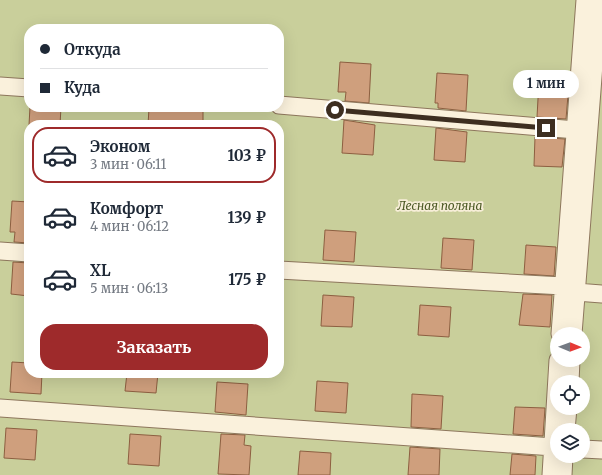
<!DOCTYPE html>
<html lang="ru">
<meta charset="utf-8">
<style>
:root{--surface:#fff;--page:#f2f2f3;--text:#1f2937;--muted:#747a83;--line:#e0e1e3;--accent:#9e2a2b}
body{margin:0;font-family:Merriweather,serif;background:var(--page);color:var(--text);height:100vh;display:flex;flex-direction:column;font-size:15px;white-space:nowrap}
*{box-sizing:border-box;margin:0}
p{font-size:13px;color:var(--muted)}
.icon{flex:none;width:22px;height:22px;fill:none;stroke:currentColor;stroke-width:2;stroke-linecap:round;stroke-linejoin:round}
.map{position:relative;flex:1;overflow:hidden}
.drawer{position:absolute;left:24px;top:120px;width:260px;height:258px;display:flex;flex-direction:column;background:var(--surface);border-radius:16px;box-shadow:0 4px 16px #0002}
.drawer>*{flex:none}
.top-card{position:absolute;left:24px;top:24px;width:260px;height:88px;border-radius:16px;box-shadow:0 4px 16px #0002;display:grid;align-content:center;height:88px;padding:0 16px;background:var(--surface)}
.needle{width:26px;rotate:91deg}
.buttons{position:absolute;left:550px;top:327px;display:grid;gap:8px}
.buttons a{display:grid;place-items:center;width:40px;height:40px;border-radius:50%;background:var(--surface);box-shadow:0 4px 16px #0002;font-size:20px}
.end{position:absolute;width:18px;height:18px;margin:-9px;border:5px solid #3d2e20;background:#fff;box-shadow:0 0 0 2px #fff}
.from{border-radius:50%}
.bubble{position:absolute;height:28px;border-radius:14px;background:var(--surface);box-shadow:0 4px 16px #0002;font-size:13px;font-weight:700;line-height:28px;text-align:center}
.top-card b{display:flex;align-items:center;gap:14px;height:38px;font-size:15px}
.top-card b+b{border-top:1px solid var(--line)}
.top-card i{width:10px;height:10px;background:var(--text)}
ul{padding:7px 0 0;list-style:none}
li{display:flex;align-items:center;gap:12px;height:56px;margin:0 8px 6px;padding:0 8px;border:2px solid transparent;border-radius:16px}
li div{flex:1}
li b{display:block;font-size:15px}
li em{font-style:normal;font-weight:700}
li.active{border-color:var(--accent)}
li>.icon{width:36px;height:36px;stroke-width:1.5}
.cta{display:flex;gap:8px;margin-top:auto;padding:8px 16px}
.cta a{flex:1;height:46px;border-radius:16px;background:var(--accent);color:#fff;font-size:16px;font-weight:700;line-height:46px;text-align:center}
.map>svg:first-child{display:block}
.green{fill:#c9cf9b;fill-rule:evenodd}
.building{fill:#cf9f7d;stroke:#8d5f41}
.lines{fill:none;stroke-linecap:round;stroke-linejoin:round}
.street-casing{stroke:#8d765c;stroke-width:19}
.street{stroke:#faf1dc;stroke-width:17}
.route{stroke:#3d2e20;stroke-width:5}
.labels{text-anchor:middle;stroke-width:3.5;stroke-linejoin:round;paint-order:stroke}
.park-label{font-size:12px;font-style:italic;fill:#4d5a26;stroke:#f7eed8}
</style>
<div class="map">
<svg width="602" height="475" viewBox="0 0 602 475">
<rect width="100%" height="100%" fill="#f0e4c8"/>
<!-- green -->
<path class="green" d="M0,0H602V475H0ZM29,29H279V107H29ZM29,125H279V373H29ZM557,334H583V360H557ZM557,382H583V408H557ZM557,430H583V456H557Z"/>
<!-- building -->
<path class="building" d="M340,62L371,64L369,103L345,101L346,92H338Z
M437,73L468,75L466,111L438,108V103H435Z
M539,81L569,83L566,119L537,117Z
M30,107H61L60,125H29Z
M149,108L203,111V125H148Z
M344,120L375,125L373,155L342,153Z
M436,128L467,132L465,162L434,160Z
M535,137L565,139L562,167L534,166Z
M12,201L29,202V243L14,242L15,232H10Z
M325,230L356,232L354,262L323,260Z
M443,238L474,240L472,270L441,268Z
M526,245L556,247L554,276L524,274Z
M13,262L29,263V296L11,294Z
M523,294L552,295L550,327L519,325Z
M323,295L354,297L352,327L321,326Z
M420,305L451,307L449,337L418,335Z
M12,362L29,363V373H42L41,394L10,392Z
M127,373H158L156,393L125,391Z
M317,381L348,383L346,413L315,411Z
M217,382L248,384L246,415L215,412Z
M412,394L443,396L441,429L411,427Z
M515,407L545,408L543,436L513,434Z
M6,428L37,430L35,460L4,458Z
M130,434L161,436L159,466L128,464Z
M221,434L245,435L244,445L251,446L249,475L218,474Z
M410,447L440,449L439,475H408Z
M300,451L331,453L330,475H298Z
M512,454L536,456L535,475H510Z"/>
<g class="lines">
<!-- street casing -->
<g class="street-casing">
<path id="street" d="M0,86L29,88
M279,105L576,130
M0,251L29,253
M279,270L563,286
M576,292L602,294
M560,334L585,0
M573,334L599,0
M570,382L571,360
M0,408L553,447
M566,430L568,408
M583,449L602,450
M551,475L558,360
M563,475L564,456"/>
</g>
<!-- street -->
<use href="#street" class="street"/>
</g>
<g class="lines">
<!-- route -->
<path class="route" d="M335,110L546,128"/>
</g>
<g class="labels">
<!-- park labels -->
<g class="park-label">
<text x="440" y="210">Лесная поляна</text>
</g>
</g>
</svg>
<div class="buttons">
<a><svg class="needle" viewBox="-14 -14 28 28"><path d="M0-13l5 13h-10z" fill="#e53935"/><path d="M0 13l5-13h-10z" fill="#747a83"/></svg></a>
<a><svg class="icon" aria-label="locate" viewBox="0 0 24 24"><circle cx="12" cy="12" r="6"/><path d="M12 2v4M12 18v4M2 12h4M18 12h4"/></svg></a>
<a><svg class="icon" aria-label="layers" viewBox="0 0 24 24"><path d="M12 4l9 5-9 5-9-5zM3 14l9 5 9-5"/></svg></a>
</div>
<i class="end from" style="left:335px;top:110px"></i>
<i class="end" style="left:546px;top:128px"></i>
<div class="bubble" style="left:513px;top:70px;width:66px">1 мин</div>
<div class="top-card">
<b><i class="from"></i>Откуда</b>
<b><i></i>Куда</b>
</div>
<section class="drawer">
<ul>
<li class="active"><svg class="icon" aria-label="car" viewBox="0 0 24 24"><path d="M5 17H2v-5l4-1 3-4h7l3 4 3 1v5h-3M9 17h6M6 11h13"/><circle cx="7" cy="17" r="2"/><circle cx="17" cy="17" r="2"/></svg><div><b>Эконом</b><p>3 мин · 06:11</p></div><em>103 ₽</em></li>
<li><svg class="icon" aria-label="car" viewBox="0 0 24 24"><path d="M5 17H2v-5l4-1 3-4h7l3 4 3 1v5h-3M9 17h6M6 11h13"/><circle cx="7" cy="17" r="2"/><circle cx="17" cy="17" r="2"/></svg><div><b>Комфорт</b><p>4 мин · 06:12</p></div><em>139 ₽</em></li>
<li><svg class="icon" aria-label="car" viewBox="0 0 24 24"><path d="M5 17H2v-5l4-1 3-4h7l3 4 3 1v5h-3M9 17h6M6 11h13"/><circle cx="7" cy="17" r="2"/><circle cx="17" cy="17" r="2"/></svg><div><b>XL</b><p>5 мин · 06:13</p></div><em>175 ₽</em></li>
</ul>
<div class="cta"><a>Заказать</a></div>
</section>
</div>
